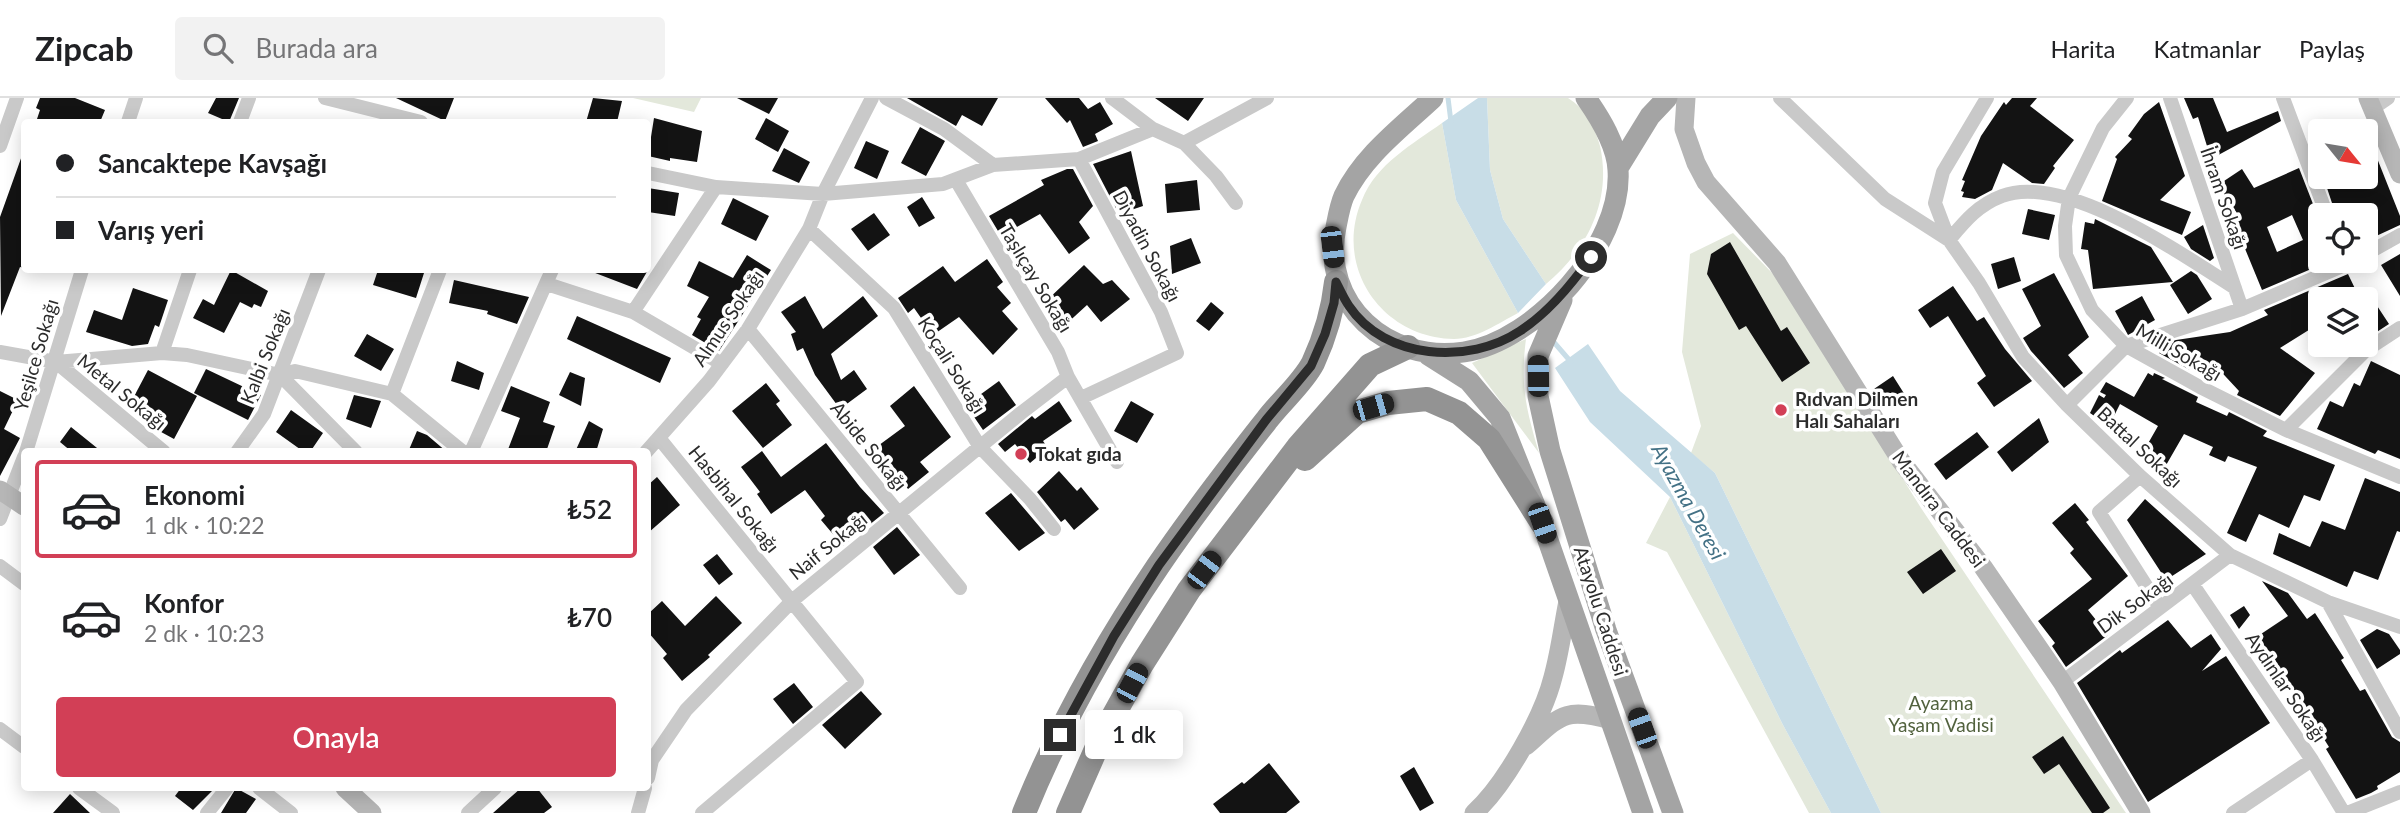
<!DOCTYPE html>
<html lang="tr">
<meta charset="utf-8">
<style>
:root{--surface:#fff;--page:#f2f2f2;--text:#202124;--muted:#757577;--line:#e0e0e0;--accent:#d23f56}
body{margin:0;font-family:Lato,sans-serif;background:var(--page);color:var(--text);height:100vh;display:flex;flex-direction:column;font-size:26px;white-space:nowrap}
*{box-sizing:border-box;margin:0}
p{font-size:23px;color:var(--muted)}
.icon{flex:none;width:38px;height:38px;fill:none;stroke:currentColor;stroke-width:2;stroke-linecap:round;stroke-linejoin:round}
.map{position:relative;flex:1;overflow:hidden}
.panel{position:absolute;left:21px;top:350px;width:630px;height:343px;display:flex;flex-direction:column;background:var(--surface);border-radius:7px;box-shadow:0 4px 18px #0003}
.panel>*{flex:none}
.guide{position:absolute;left:21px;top:21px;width:630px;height:154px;border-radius:7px;box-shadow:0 4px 18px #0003;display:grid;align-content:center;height:154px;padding:0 35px;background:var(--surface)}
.needle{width:46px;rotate:120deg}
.buttons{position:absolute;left:2308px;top:21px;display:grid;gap:14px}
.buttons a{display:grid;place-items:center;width:70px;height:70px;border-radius:7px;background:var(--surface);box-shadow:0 4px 18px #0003;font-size:35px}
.end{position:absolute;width:32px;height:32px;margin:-16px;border:9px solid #2c2c2c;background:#fff;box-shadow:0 0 0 4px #fff}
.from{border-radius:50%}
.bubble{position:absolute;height:49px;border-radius:7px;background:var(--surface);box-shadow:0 4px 18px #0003;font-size:23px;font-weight:600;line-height:49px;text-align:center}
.car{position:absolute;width:21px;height:42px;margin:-21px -10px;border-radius:9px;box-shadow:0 0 5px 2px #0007;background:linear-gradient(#222 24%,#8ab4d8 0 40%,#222 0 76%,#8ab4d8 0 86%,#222 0)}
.guide b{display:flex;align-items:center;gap:24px;height:66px;font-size:26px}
.guide b+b{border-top:2px solid var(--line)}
.guide i{width:18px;height:18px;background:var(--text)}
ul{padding:12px 0 0;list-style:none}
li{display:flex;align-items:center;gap:21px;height:98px;margin:0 14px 10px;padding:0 21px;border:4px solid transparent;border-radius:7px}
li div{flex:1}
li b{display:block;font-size:26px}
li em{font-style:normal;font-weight:600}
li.current{border-color:var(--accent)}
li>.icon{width:63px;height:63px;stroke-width:1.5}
.cta{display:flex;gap:14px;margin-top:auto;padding:14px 35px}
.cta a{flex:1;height:80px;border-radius:7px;background:var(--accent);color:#fff;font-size:28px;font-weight:600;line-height:80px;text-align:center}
header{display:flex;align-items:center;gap:42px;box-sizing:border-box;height:98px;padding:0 35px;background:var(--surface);border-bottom:2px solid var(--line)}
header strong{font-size:33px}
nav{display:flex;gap:38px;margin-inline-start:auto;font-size:24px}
.search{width:490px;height:63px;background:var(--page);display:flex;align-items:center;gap:18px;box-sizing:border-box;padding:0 24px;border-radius:7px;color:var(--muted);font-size:26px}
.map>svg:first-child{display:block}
.green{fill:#e3e8db}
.water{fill:#c8dde7}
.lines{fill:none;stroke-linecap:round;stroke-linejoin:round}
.stream{stroke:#c8dde7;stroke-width:5}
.building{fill:#131313;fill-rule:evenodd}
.street{stroke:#c9c9c9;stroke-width:14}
.secondary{stroke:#b6b6b6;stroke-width:19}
.primary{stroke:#a4a4a4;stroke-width:21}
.highway{stroke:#939393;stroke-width:24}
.route{stroke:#2c2c2c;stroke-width:9}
.poi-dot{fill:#d23f56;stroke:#fff;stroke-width:2.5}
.labels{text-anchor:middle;stroke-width:7;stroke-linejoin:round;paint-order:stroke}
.street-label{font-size:19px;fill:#2c2c2c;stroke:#fff}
.poi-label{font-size:19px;font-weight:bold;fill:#2c2c2c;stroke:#fff;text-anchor:start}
.park-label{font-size:19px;fill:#52623e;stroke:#fff}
.water-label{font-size:21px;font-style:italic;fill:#437185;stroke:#fff}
</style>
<header>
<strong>Zipcab</strong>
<div class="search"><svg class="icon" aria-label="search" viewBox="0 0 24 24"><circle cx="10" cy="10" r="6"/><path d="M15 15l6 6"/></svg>Burada ara</div>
<nav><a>Harita</a><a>Katmanlar</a><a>Paylaş</a></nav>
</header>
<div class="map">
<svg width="2400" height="715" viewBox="0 0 2400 715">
<rect width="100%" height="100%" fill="#fff"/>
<!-- green -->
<path class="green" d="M633,0H701L694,14Z
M1487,0H1568C1585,10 1595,29 1600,48C1612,102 1588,151 1546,186L1503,121L1490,72Z
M1442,25L1456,102L1518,215C1499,225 1476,241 1454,241C1382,240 1333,169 1362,102C1376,66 1413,46 1442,25Z
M1733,135L1780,183L1921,410L2126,715H1881L1715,375L1691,355L1701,328L1682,254L1690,156Z
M1526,241C1520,287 1526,311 1539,355L1472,265Z
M1670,399L1783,627L1831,715H1809L1667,454L1646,445Z"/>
<!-- water -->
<path class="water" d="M1478,0H1487L1490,72L1503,121L1546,186L1518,215L1456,102L1442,25Z
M1588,246L1620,293L1715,375L1881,715H1831L1783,627L1670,399L1590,324L1555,270Z"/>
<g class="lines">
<!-- stream -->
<path class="stream" d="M1448,0L1451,24
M1552,242L1571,264"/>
</g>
<!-- building -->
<path class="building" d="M40,0H75L105,12L100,24H36L40,12L36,10Z
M216,0H239L229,24L208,15Z
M396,0H454L445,23Z
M593,0L622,3L617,24H586Z
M737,0H778L769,16Z
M907,0H998L982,28L962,17L956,28Z
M1045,0H1079L1088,11L1100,4L1113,26L1095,36L1098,43L1083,49L1070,22L1067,25Z
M1155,0H1204L1188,23Z
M2012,0H2037L2030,8L2074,42L2053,68L2055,70L2044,86L2032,85L2003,65L1992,92L1975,101L1962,99L1964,94L1961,93L1965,83L1962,82L1981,38L2004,4L2006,7Z
M2184,0H2213L2227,34L2278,13L2281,23L2211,61L2198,19L2193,21Z
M2159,4L2185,78L2160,102L2191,114L2182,137L2102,103L2117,61L2115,59L2132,41L2128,38L2144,16Z
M654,20L702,33L697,64L670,60V63L648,58Z
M766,20L789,33L778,54L755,41Z
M920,29L945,43L926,78L901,65Z
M2367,35L2400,118V127L2374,139L2362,108L2336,117L2327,90L2352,79H2366Z
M866,43L889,53L877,81L854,70Z
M784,50L810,64L799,85L772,73Z
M24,52V170L20,169L1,218L0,119Z
M1131,53L1143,108L1119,116L1093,66Z
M2299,70L2320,124L2316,129L2320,140V160L2314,163H2330L2262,192L2234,124L2241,121L2218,87L2242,71L2254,90ZM2292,117L2303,142L2277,154L2267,129Z
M1067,71H1073L1093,108L1079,124L1090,140L1069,156L1040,116L1001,138L989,118L1044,87L1041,82Z
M1197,82L1200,112L1167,115L1165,86Z
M648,90L679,95L675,118L648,114Z
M922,99L935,120L919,129L907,109Z
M733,100L769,118L756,143L721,126Z
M2028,111L2055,117L2049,142L2022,136Z
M874,115L890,137L868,153L851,131Z
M2095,121L2151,149L2173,184L2093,191L2088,152L2081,151L2085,124L2094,126Z
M2203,127L2214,160L2210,163L2191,151L2184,139Z
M1191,140L1201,165L1172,176L1170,148Z
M1730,144L1781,233L1787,229L1810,265L1782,284L1746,228L1739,232L1707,176L1711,156Z
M2400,156V198L2381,167Z
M747,157L771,172L719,253L692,237L701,221L697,219L709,199L687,188L699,163L733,180Z
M2014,159L2021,183L1998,191L1991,166Z
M987,161L1003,184L997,189L1011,205L1002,213L1018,231L993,257L959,219L933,237L914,210L908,215L898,200L943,168L955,184Z
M1084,167L1103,186L1112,182L1130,201L1101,224L1087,207L1063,229L1043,206Z
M231,172L268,193L261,209L254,206L252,210L240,204L224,235L193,220L203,201L214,207Z
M378,172H413L424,175L416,200L373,187Z
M590,173V172H648L637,191Z
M2191,173L2197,177L2212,201L2188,216L2170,187Z
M2054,175L2089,239L2068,257L2083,275L2064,290L2031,253L2023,240L2041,228L2022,191Z
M2348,176L2360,201H2320V225L2280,250L2315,275L2280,318L2237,297L2239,293L2213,265L2190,272L2159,255L2161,247L2176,242L2230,234L2268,217L2264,212Z
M454,182L529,199L517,226L487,216L488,213L449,205Z
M1953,188L1977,223L1984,219L2005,251L2032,283L1994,309L1977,285L1986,278L1948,218L1930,230L1918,212Z
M133,190L168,202L159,229L155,227L148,246L132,248L86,234L94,212L122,222Z
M2366,191L2389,226L2366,241Z
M805,198L823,231L863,198L878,218L831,256L841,282L854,272L867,291L840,311L815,277L803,250L797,253L791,236L796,234L781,214Z
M2142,198L2155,222L2128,237L2115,213Z
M1211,204L1224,215L1209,233L1196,223Z
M577,218L671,260L660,285L567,241Z
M367,236L394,251L381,273L354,258Z
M457,263L484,275L479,292L451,283Z
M2371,263L2400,277V361L2378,352L2375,356L2317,331L2330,303L2343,309L2354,285L2360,288Z
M206,271L261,297L248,322L194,295Z
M148,272L197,298L174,341L150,328L153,321L129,308Z
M570,274L585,280L581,308L559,297Z
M2148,275L2153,278L2154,275L2165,280L2162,281L2198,299L2196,304L2227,318L2229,314L2267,333L2263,338L2335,367L2320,403L2304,397L2289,430L2259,416L2246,444L2227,435L2257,369L2228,358L2225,364L2209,357L2213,349L2184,336L2165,369L2142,356L2158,328L2120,306L2109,328L2090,315L2099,297L2104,300L2106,297L2100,294L2106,284L2134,299Z
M1893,278L1905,297L1883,311L1871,293Z
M999,283L1016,307L983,332L966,307Z
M766,285L780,303L776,306L792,327L763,350L732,313Z
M511,288L550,304L543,324L555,328L546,354H507L520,320L501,313Z
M914,288L951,339L920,364L929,374L908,391L894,372L888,377L871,353L905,328L890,308Z
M0,293L18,302L4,331L20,340L0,378Z
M354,297L381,303L371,330L346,321Z
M1059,303L1072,323L1043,343L1048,350L1030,365L1015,346L1005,354L998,346L1032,318L1035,321Z
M1131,303L1154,316L1137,345L1114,333Z
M291,312L323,335L310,354H304L276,334Z
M2039,320L2049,344L2012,374L1997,354Z
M589,323L603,331L596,354H575Z
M71,329L102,354H72L60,344Z
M417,333L427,337L447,354H408Z
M1977,334L1989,349L1946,382L1934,366Z
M826,345L860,389L884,415L843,448L821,422L825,418L805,392L771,416L757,396L760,394L741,369L762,353L781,379Z
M1059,373L1077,393L1081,389L1099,411L1074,432L1065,421L1061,424L1037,394Z
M657,379L680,407L648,435V387Z
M2365,380L2400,394V434L2397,433L2378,482L2354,473L2347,489L2273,456L2279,435L2310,449L2322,423L2345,432Z
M1011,395L1045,435L1019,453L985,415Z
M2145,401L2206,456L2166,482L2127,422Z
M2075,405L2089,422L2086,424L2128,478L2088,512L2108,537L2066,569L2052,548L2055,545L2038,523L2092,481L2070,455L2074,451L2052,425Z
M897,429L920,457L894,477L873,449Z
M1941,451L1956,473L1923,496L1907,474Z
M717,456L733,476L719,487L703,467Z
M2262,483L2288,495L2307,521L2315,515L2344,560L2341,562L2360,593L2365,591L2392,639L2400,644V674L2377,688L2378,691L2371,695L2356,701L2326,651L2329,649L2309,617L2306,619L2292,597L2296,595L2258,538L2288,518Z
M716,498L742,525L708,557L710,559L682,583L663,560L667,556L648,534V516L662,503L685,528Z
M2244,508L2250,517L2239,531L2230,517Z
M2168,522L2191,550L2211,536L2221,551L2202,573L2226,558L2270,625L2148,704L2077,585L2120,552L2122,555Z
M2377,531L2389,536L2400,552V556L2377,571L2360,542Z
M794,585L813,609L793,626L773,601Z
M861,593L882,616L845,651L822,627Z
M2063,638L2110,710L2103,715H2092L2059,666L2044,676L2032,659Z
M1269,665L1300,704L1286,715H1220L1213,706L1242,684L1244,686Z
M1414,669L1434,705L1420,713L1400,678Z
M181,690H215L193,712L175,698Z
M236,690L256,701L246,715H221Z
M521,690H537L552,709L544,715H493Z
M70,696L90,715H53Z"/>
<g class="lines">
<!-- street -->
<path class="street" d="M325,0L421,24
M886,0L944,31L993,67
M1112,0L1153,31
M1780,0L1885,101L1949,142C1965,123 1978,107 2002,98C2065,74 2183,157 2235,190
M1987,0L1943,74L1935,105L1949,142L1979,185L2023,259L2067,307L2140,378L2230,457L2328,504L2400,529
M2127,0L2103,30L2069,100L2065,128L2066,157L2092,212L2126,248L2200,289L2286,332
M2170,0L2242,211
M2283,0L2327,117
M2372,11L2388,0
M128,24L136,0
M240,24L249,0
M1184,45L1267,0
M0,48L17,0
M1079,61L1161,214L1177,255L1081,300
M648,75L716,89L823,96L943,86L993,67L1079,61L1153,31L1184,45L1216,78L1236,105
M956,82L1058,254L1068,279L1117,364
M809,131L894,210L980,349L1030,401L1054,431
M2366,156L2400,137
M547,186L633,214L722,266
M633,214L716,89
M2400,230L2366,252L2286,332L2400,379
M748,231L960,490
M0,254L56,264L162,255L187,257L280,277L295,273L392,296L463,354
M162,255L190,172
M56,264L164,354
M280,277L356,354
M392,296L440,172
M2067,307L2126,248L2242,211L2354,163
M659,340L857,584L702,715
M26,354L82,172
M237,354L264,316L319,172
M471,354L552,172
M646,354L709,283L748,231L809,131L823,96L872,0
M2140,378L2099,414L2159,508
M0,421L24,359
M0,468L24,486
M2193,487L2312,662L2344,715
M2328,504L2400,634
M2062,584L2230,457
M0,631L24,649
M648,680L652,662L686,612L793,502L1021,315L1068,279
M79,690L113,715
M259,690L291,715
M207,715L227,690
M468,715L495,690
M638,715L645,690
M2233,715L2312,662
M2347,715L2400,694"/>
<!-- secondary -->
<path class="secondary" d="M1686,0L1684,31L1696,65L1706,84L1777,165L1901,363L1983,469L2062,584L2141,715
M2368,0L2400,76
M0,392L24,408
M1526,648C1561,617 1564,609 1611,622
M345,690L372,715
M1474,715C1505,687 1543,619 1553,579C1560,554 1563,528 1568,503"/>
<!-- primary -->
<path class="primary" d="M1433,0C1402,29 1363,58 1344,98C1340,107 1338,119 1336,129C1320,206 1388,266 1464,254C1536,243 1623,147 1618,72C1617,47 1600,20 1586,0
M1618,70L1650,18L1667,0
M1562,202L1538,258V298L1550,353L1606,532L1673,715
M1428,257L1469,283L1500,320L1542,425L1643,715"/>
<!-- highway -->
<path class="highway" d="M1305,361L1357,314L1388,305L1427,301L1459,315L1489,341L1542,425
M1024,715C1059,628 1106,545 1158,468C1192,418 1229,370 1266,323C1280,304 1302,286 1313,265C1325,239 1333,212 1336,184
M1068,715L1100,642L1142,566L1189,492L1298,349L1370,267L1408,249"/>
</g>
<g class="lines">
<!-- route -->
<path class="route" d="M1060,637L1114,538L1159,467L1266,322L1311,268L1325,236L1334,205L1336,184C1340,192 1344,201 1349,208C1385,262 1469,267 1520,233C1548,215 1572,186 1591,159"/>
</g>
<!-- markers -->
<g class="poi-dot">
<circle cx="1781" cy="312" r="7"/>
<circle cx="1021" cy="356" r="7"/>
</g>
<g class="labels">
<!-- street labels -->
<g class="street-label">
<text transform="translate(2224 100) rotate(71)" y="7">İhram Sokağı</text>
<text transform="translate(1147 148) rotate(62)" y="7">Diyadin Sokağı</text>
<text transform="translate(1036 180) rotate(59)" y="7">Taşlıçay Sokağı</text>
<text transform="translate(728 220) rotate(-56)" y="7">Almus Sokağı</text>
<text transform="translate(2179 254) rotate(30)" y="7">Milli Sokağı</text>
<text transform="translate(36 257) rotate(-74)" y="7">Yeşilce Sokağı</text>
<text transform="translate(265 258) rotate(-68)" y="7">Kalbi Sokağı</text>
<text transform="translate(952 267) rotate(58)" y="7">Koçali Sokağı</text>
<text transform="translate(122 294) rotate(39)" y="7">Metal Sokağı</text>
<text transform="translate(869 348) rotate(51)" y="7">Abide Sokağı</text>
<text transform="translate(2140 349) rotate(43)" y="7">Battal Sokağı</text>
<text transform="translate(734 401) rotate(51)" y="7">Hasbihal Sokağı</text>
<text transform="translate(1939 411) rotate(53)" y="7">Mandıra Caddesi</text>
<text transform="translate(828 448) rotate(-39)" y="7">Naif Sokağı</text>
<text transform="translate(2135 505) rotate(-36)" y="7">Dik Sokağı</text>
<text transform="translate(1601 513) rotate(72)" y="7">Atayolu Caddesi</text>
<text transform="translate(2286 589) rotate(56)" y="7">Aydınlar Sokağı</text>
</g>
<!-- poi labels -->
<g class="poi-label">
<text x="1795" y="308">Rıdvan Dilmen<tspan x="1795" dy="22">Halı Sahaları</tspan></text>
<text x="1035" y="363">Tokat gıda</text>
</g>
<!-- park labels -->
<g class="park-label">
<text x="1941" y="612">Ayazma<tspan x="1941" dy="22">Yaşam Vadisi</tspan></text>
</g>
<!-- water labels -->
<g class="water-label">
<text transform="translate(1688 404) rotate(61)" y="7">Ayazma Deresi</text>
</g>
</g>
</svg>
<div class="buttons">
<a><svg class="needle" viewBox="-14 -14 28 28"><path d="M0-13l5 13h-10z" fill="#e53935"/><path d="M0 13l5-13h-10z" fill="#757577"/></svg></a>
<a><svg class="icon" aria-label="locate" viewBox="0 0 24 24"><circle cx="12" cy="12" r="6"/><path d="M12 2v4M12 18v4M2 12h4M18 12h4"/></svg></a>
<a><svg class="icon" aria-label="layers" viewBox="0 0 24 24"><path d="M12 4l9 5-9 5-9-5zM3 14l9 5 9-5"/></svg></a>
</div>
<i class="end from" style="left:1591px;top:159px"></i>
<i class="end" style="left:1060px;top:637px"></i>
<div class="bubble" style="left:1085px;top:612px;width:98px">1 dk</div>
<i class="car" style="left:1332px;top:149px;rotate:173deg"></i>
<i class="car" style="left:1538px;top:278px;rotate:359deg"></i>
<i class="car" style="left:1373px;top:309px;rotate:74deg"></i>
<i class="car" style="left:1542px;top:425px;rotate:161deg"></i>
<i class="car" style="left:1204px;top:472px;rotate:37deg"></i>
<i class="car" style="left:1132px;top:585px;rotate:28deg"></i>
<i class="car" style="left:1642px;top:630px;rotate:340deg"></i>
<div class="guide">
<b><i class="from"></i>Sancaktepe Kavşağı</b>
<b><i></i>Varış yeri</b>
</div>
<section class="panel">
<ul>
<li class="current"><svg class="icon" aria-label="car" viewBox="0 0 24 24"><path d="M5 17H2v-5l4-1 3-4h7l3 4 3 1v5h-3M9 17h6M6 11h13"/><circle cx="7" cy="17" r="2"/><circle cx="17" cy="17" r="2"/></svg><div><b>Ekonomi</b><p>1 dk · 10:22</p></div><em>₺52</em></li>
<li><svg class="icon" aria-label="car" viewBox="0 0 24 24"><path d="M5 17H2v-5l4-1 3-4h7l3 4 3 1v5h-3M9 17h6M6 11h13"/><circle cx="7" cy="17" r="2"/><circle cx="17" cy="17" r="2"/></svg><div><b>Konfor</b><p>2 dk · 10:23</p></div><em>₺70</em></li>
</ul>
<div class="cta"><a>Onayla</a></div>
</section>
</div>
